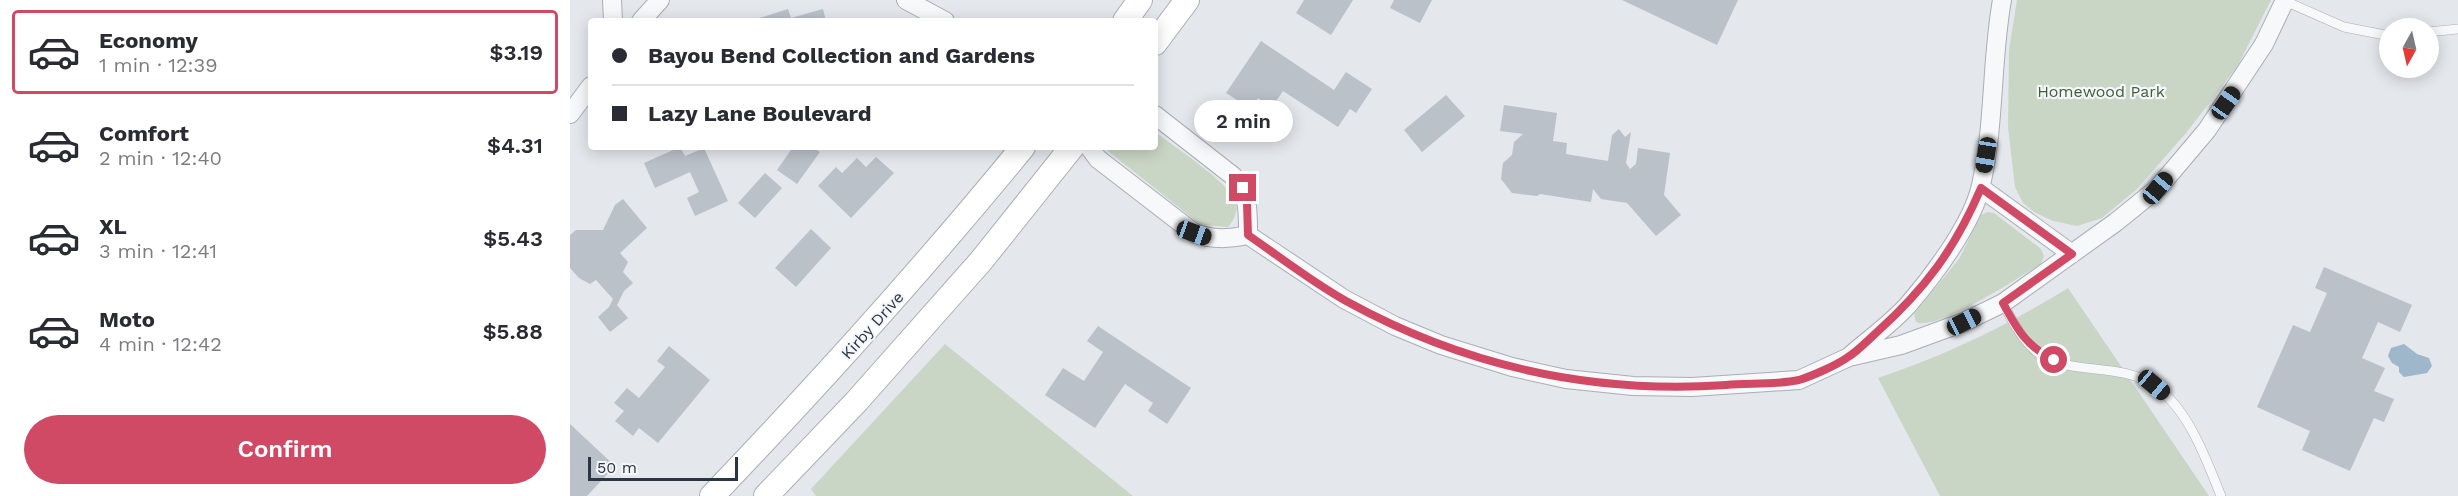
<!DOCTYPE html>
<meta charset="utf-8">
<style>
:root{--surface:#fff;--page:#f2f2f3;--text:#2b2b33;--muted:#7c7c81;--line:#e1e1e2;--accent:#d04a65}
body{margin:0;font-family:"Work Sans",sans-serif;background:var(--page);color:var(--text);height:100vh;display:flex;flex-direction:column;font-size:22px;white-space:nowrap}
*{box-sizing:border-box;margin:0}
p{font-size:20px;color:var(--muted)}
.icon{flex:none;width:33px;height:33px;fill:none;stroke:currentColor;stroke-width:2;stroke-linecap:round;stroke-linejoin:round}
.map{position:relative;flex:1;overflow:hidden}
.panel{display:flex;flex-direction:column;background:var(--surface);width:570px}
.panel>*{flex:none}
.top-card{position:absolute;left:18px;top:18px;width:570px;height:132px;border-radius:6px;box-shadow:0 3px 15px #0003;display:grid;align-content:center;height:132px;padding:0 24px;background:var(--surface)}
.needle{width:39px;rotate:188deg}
.tools{position:absolute;left:1809px;top:18px;display:grid;gap:12px}
.tools a{display:grid;place-items:center;width:60px;height:60px;border-radius:50%;background:var(--surface);box-shadow:0 3px 15px #0003;font-size:30px}
.scale{position:absolute;left:18px;bottom:15px;width:150px;box-sizing:border-box;padding-left:6px;border:3px solid #2b3644;border-top:0;font-size:16px;line-height:21px;white-space:nowrap;color:#2b3644;-webkit-text-stroke:4px #f4f6f9;paint-order:stroke}
.end{position:absolute;width:27px;height:27px;margin:-14px;border:8px solid #d04a65;background:#fff;box-shadow:0 0 0 3px #fff}
.from{border-radius:50%}
.bubble{position:absolute;height:42px;border-radius:21px;background:var(--surface);box-shadow:0 3px 15px #0003;font-size:20px;font-weight:600;line-height:42px;text-align:center}
.car{position:absolute;width:18px;height:36px;margin:-18px -9px;border-radius:8px;box-shadow:0 0 4px 2px #0007;background:linear-gradient(#222 24%,#8ab4d8 0 40%,#222 0 76%,#8ab4d8 0 86%,#222 0)}
.top-card b{display:flex;align-items:center;gap:21px;height:57px;font-size:22px}
.top-card b+b{border-top:2px solid var(--line)}
.top-card i{width:15px;height:15px;background:var(--text)}
ul{padding:10px 0 0;list-style:none}
li{display:flex;align-items:center;gap:18px;height:84px;margin:0 12px 9px;padding:0 12px;border:3px solid transparent;border-radius:6px}
li div{flex:1}
li b{display:block;font-size:22px}
li em{font-style:normal;font-weight:600}
li.on{border-color:var(--accent)}
li>.icon{width:54px;height:54px;stroke-width:1.5}
.button{display:flex;gap:12px;margin-top:auto;padding:12px 24px}
.button a{flex:1;height:69px;border-radius:36px;background:var(--accent);color:#fff;font-size:24px;font-weight:600;line-height:69px;text-align:center}
main{display:flex;flex:1;min-height:0}
.map>svg:first-child{display:block}
.green{fill:#cad6c5}
.water{fill:#9fb7cb}
.building{fill:#bbc1c9}
.lines{fill:none;stroke-linecap:round;stroke-linejoin:round}
.lane-casing{stroke:#a9aeb6;stroke-width:10}
.street-casing{stroke:#a9aeb6;stroke-width:20}
.secondary-casing{stroke:#a9aeb6;stroke-width:26}
.lane{stroke:#f7f8fa;stroke-width:9}
.street{stroke:#f7f8fa;stroke-width:18}
.secondary{stroke:#fff;stroke-width:24}
.route{stroke:#d04a65;stroke-width:8}
.labels{text-anchor:middle;stroke-width:4.5;stroke-linejoin:round;paint-order:stroke}
.park-label{font-size:16px;fill:#426038;stroke:#f4f6f9}
.street-label{font-size:16px;fill:#2b3644;stroke:#f4f6f9}
</style>
<main>
<section class="panel">
<ul>
<li class="on"><svg class="icon" aria-label="car" viewBox="0 0 24 24"><path d="M5 17H2v-5l4-1 3-4h7l3 4 3 1v5h-3M9 17h6M6 11h13"/><circle cx="7" cy="17" r="2"/><circle cx="17" cy="17" r="2"/></svg><div><b>Economy</b><p>1 min · 12:39</p></div><em>$3.19</em></li>
<li><svg class="icon" aria-label="car" viewBox="0 0 24 24"><path d="M5 17H2v-5l4-1 3-4h7l3 4 3 1v5h-3M9 17h6M6 11h13"/><circle cx="7" cy="17" r="2"/><circle cx="17" cy="17" r="2"/></svg><div><b>Comfort</b><p>2 min · 12:40</p></div><em>$4.31</em></li>
<li><svg class="icon" aria-label="car" viewBox="0 0 24 24"><path d="M5 17H2v-5l4-1 3-4h7l3 4 3 1v5h-3M9 17h6M6 11h13"/><circle cx="7" cy="17" r="2"/><circle cx="17" cy="17" r="2"/></svg><div><b>XL</b><p>3 min · 12:41</p></div><em>$5.43</em></li>
<li><svg class="icon" aria-label="car" viewBox="0 0 24 24"><path d="M5 17H2v-5l4-1 3-4h7l3 4 3 1v5h-3M9 17h6M6 11h13"/><circle cx="7" cy="17" r="2"/><circle cx="17" cy="17" r="2"/></svg><div><b>Moto</b><p>4 min · 12:42</p></div><em>$5.88</em></li>
</ul>
<div class="button"><a>Confirm</a></div>
</section>
<div class="map">
<svg width="1888" height="496" viewBox="0 0 1888 496">
<rect width="100%" height="100%" fill="#e4e7ec"/>
<!-- green -->
<path class="green" d="M1447,0H1701L1667,67L1616,133L1567,189L1532,218L1507,226L1483,221L1464,212L1453,203L1445,187L1438,127L1439,50Z
M585,132C602,145 661,184 666,202C668,211 664,221 658,227L631,225L538,151L537,147H585Z
M1417,212L1424,213L1471,249L1474,256L1471,264C1449,277 1367,332 1346,322L1344,314L1389,259L1411,215Z
M1498,288L1639,496H1370L1308,378C1376,355 1437,326 1498,288Z
M375,344L563,496H246L241,489Z"/>
<!-- water -->
<path class="water" d="M1834,344L1847,354L1859,358L1862,366L1857,373L1834,377L1829,372V367L1822,363L1818,356L1821,348Z"/>
<!-- building -->
<path class="building" d="M734,0H783L761,35L726,13Z
M824,0H862L850,23L820,8Z
M1052,0H1168L1147,45Z
M218,9L221,18L253,9L256,21H180Z
M691,41L764,90L776,72L802,89L786,113L780,109L768,127L713,91L702,107L688,98L681,109L656,93Z
M876,95L895,116L852,152L834,130Z
M934,105L987,113L983,141L997,143L996,154L1038,161L1042,135L1049,129L1055,137L1061,132L1056,163L1060,169L1066,164L1068,148L1100,153L1094,195L1111,215L1086,236L1057,203L1031,199L1023,189L1021,202L970,194L967,196L942,193L931,179L933,163L942,155L944,142L953,134L930,131Z
M110,147L115,156L134,148L158,201L125,216L117,198L129,192L120,172L85,188L74,163Z
M223,147H242L250,152L227,184L207,170Z
M306,157L324,173L281,218L248,186L266,167L272,173L287,158L296,167Z
M195,173L212,188L185,218L168,203Z
M53,199L77,228L50,253L58,262L53,272L63,283L54,291L47,305L58,318L40,332L28,317L39,307L43,299L26,280L20,284L9,278L0,268V235L6,230H33L45,205Z
M241,229L261,248L226,287L205,268Z
M1754,267L1842,305L1830,332L1808,322L1792,358L1815,368L1804,391L1824,399L1814,422L1804,418L1780,471L1732,450L1740,431L1687,407L1723,325L1740,332L1757,293L1745,288Z
M528,326L621,388L597,424L578,411L583,403L555,384L525,428L475,395L493,368L514,381L533,352L517,341Z
M99,346L140,380L88,443L69,428L63,436L45,421L54,411L44,403L57,388L69,398L95,367L87,361Z
M0,424L45,466L17,496H0Z"/>
<g class="lines">
<!-- lane casing -->
<g class="lane-casing">
<path id="lane" d="M1715,1L1774,27L1820,36
M1858,32L1888,29
M1433,303C1442,320 1451,339 1467,352C1499,377 1550,361 1585,386C1619,410 1636,459 1651,496"/>
</g>
<!-- street casing -->
<g class="street-casing">
<path id="street" d="M42,0L43,21
M336,0L375,21
M71,21L90,0
M0,114L21,86
M585,115L663,176C679,195 678,211 678,235
M519,147L528,159L624,233C643,240 658,239 678,235L774,299L825,326L871,345L942,367L996,379L1063,386L1122,387L1229,380L1279,357L1331,345L1394,322L1433,303L1546,222L1588,188L1637,130L1694,44L1715,0
M1411,188L1502,254
M1280,356C1299,339 1321,324 1338,305C1363,276 1403,223 1411,185C1425,124 1421,61 1432,0"/>
</g>
<!-- secondary casing -->
<g class="secondary-casing">
<path id="secondary" d="M555,21L570,0
M585,43L617,0
M142,496C250,383 354,268 453,147
M196,496L286,402L411,261L502,147"/>
</g>
<!-- lane -->
<use href="#lane" class="lane"/>
<!-- street -->
<use href="#street" class="street"/>
<!-- secondary -->
<use href="#secondary" class="secondary"/>
</g>
<g class="lines">
<!-- route -->
<path class="route" d="M673,188L677,203L678,235C710,257 742,282 776,301C894,366 1022,394 1156,385C1179,383 1206,385 1229,380C1242,376 1267,365 1278,357C1288,351 1297,341 1306,333C1355,289 1385,249 1411,188L1502,254L1433,303C1447,329 1456,346 1484,360"/>
</g>
<g class="labels">
<!-- park labels -->
<g class="park-label">
<text x="1531" y="97">Homewood Park</text>
</g>
<!-- street labels -->
<g class="street-label">
<text transform="translate(302 325) rotate(-48)" y="6">Kirby Drive</text>
</g>
</g>
</svg>
<div class="tools">
<a><svg class="needle" viewBox="-14 -14 28 28"><path d="M0-13l5 13h-10z" fill="#e53935"/><path d="M0 13l5-13h-10z" fill="#7c7c81"/></svg></a>
</div>
<div class="scale">50 m</div>
<i class="end from" style="left:1484px;top:360px"></i>
<i class="end" style="left:673px;top:188px"></i>
<div class="bubble" style="left:624px;top:100px;width:99px">2 min</div>
<i class="car" style="left:1656px;top:103px;rotate:35deg"></i>
<i class="car" style="left:1416px;top:155px;rotate:189deg"></i>
<i class="car" style="left:1588px;top:188px;rotate:40deg"></i>
<i class="car" style="left:624px;top:233px;rotate:110deg"></i>
<i class="car" style="left:1394px;top:322px;rotate:63deg"></i>
<i class="car" style="left:1584px;top:385px;rotate:130deg"></i>
<div class="top-card">
<b><i class="from"></i>Bayou Bend Collection and Gardens</b>
<b><i></i>Lazy Lane Boulevard</b>
</div>
</div>
</main>
